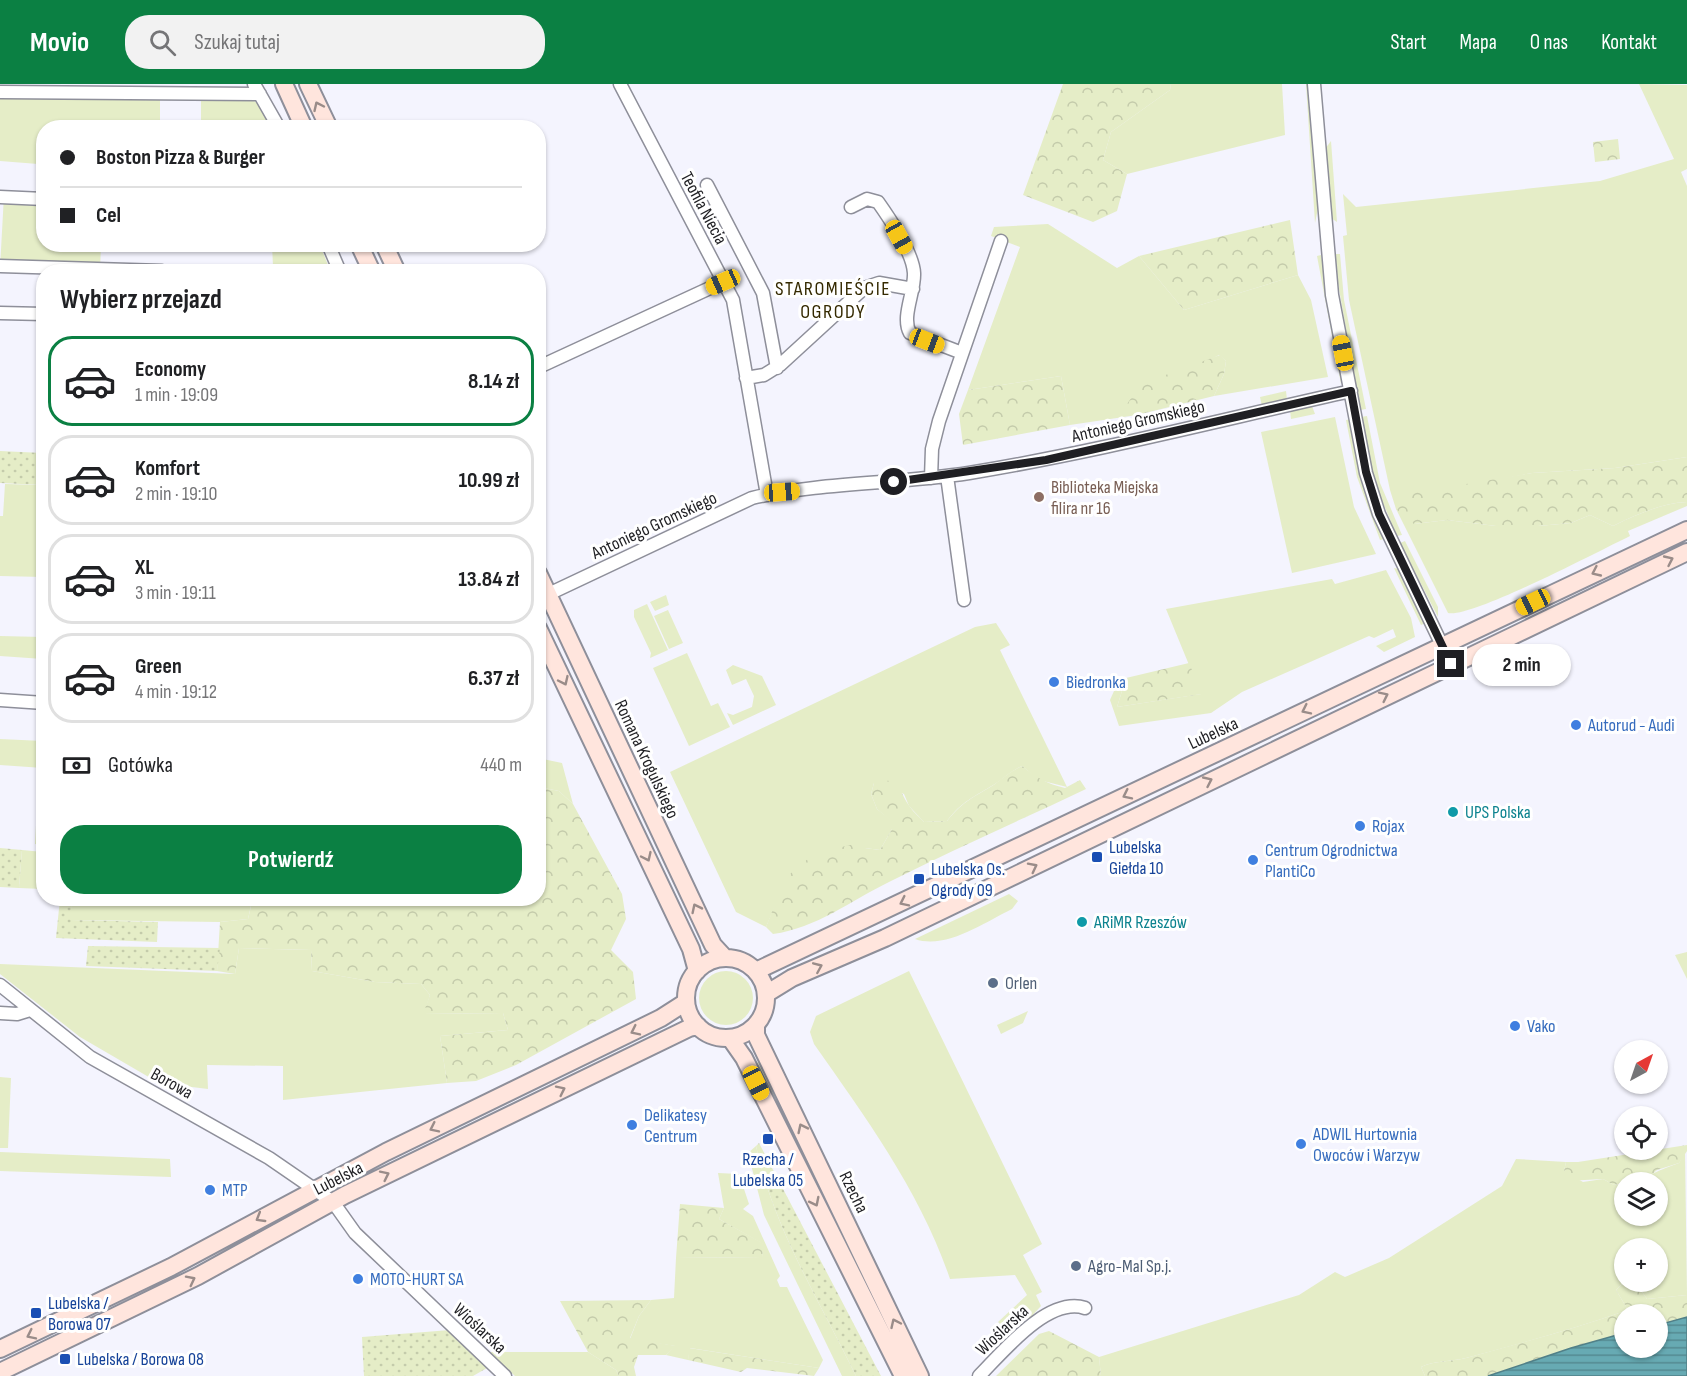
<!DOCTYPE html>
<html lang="pl">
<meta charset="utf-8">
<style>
:root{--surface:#fff;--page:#f2f2f2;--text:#202124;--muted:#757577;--line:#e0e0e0;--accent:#0b8043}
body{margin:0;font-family:"Sofia Sans Condensed",sans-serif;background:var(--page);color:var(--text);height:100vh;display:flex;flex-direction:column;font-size:22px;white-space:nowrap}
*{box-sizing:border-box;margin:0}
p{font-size:20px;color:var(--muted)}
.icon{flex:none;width:33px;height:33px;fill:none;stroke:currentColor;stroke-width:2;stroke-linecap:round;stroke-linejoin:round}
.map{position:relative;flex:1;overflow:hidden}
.drawer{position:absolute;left:36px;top:180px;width:510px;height:642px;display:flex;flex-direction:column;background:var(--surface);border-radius:24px;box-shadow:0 2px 4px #0004}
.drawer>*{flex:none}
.top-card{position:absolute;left:36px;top:36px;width:510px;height:132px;border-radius:24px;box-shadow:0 2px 4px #0004;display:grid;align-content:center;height:132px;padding:0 24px;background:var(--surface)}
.needle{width:39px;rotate:40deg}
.fabs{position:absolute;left:1614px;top:956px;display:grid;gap:12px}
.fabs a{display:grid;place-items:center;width:54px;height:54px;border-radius:50%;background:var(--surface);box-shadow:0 2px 4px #0004;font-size:30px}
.end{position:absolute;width:27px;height:27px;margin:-14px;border:8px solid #1f1f23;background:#fff;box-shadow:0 0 0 3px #fff}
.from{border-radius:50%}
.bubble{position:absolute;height:42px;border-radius:21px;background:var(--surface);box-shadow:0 2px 4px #0004;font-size:20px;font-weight:700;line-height:42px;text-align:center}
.car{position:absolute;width:18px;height:36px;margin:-18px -9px;border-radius:8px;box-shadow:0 0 4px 2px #0007;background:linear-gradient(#f5c518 24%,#345 0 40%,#f5c518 0 76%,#345 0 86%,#f5c518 0)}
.top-card b{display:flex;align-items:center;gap:21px;height:57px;font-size:22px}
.top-card b+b{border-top:2px solid var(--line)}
.top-card i{width:15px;height:15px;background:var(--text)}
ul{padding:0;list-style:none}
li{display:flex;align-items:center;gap:18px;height:90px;margin:0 12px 9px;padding:0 12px;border:3px solid var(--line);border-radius:24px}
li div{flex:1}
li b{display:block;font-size:22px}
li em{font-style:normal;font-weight:700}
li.active{border-color:var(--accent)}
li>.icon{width:54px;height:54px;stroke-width:1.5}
h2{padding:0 24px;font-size:27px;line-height:72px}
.pay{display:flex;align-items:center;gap:15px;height:66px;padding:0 24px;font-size:22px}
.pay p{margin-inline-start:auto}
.action{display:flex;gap:12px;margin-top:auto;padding:12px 24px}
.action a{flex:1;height:69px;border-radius:24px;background:var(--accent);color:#fff;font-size:24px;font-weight:700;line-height:69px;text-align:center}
header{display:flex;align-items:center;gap:36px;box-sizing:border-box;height:84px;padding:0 30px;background:var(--accent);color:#fff}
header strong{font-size:28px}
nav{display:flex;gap:33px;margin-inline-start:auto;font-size:21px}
.search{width:420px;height:54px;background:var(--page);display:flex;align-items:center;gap:15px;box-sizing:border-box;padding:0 21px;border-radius:24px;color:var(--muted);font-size:22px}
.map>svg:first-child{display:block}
.grass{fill:#e5edc7}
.forest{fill:url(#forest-crowns)}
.garden{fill:url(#garden-dots)}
.water{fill:url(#water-rules);stroke:#518088;stroke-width:1.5}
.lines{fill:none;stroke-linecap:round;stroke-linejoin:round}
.street-casing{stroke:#8e8f9a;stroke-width:15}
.secondary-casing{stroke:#8e8f9a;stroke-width:20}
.street{stroke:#fff;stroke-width:12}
.secondary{stroke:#ffe5dd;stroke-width:16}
.oneway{stroke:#9a8c89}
.route{stroke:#1f1f23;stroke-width:8}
.education-dot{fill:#8d6e63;stroke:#fff;stroke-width:2}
.shop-dot{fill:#3f7fe0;stroke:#fff;stroke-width:2}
.culture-dot{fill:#0f9aa8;stroke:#fff;stroke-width:2}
.transit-dot{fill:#1a4fb4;stroke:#fff;stroke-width:2}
.service-dot{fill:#5c6f8a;stroke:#fff;stroke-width:2}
.labels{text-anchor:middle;stroke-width:6;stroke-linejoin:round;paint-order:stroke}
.street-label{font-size:18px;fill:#1f1f23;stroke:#fff}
.education-label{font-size:18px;fill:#785e54;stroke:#fff;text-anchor:start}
.shop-label{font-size:18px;fill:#366cbe;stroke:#fff;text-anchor:start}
.culture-label{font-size:18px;fill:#0d838f;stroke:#fff;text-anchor:start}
.transit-label{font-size:18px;fill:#164399;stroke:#fff;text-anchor:start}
.service-label{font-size:18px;fill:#4e5e75;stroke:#fff;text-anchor:start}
.neighbourhood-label{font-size:20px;letter-spacing:1.5px;fill:#342900;stroke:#fff}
</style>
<header>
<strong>Movio</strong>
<div class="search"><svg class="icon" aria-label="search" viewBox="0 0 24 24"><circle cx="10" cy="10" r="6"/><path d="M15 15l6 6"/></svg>Szukaj tutaj</div>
<nav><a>Start</a><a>Mapa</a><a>O nas</a><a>Kontakt</a></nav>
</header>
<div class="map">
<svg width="1687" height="1292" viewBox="0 0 1687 1292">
<defs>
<pattern id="forest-crowns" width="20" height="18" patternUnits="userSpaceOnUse" patternTransform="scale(1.5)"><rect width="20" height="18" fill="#e5edc7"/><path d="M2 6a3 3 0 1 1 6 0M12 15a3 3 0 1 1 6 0" fill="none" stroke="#c4cbab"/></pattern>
<pattern id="garden-dots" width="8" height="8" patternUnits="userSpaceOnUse" patternTransform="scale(1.5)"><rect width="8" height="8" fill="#e5edc7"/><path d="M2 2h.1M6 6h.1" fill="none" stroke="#c4cbab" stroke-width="1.8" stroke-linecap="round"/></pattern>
<pattern id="water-rules" width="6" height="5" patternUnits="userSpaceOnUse" patternTransform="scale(1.5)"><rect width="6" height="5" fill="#67aab3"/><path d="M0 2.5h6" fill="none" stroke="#548a91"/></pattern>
</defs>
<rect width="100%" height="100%" fill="#f4f4fe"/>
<!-- grass -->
<path class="grass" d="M1171,0H1282L1285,51L1127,90L1103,76L1111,48L1170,6Z
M1306,0H1310L1318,124L1315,139Z
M1639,0L1687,1V85L1681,88L1687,102V373L1615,384L1532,389L1485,398L1414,440L1447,436L1496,442H1538L1571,439L1590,431L1613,442C1636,431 1661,419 1687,418V422L1628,447L1630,452C1601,466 1470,535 1448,529L1396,425L1390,406L1349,216L1343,152L1347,151L1343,110L1356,123L1600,97L1674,75Z
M0,14L160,15V43L44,44L43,52H39L38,80L0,77Z
M201,16L254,17L261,21L272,43H201Z
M1331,57L1337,138L1331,134L1325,65Z
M4,111L43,113L44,160L101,161L100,187L0,184Z
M1048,140L1117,184L1139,172L1184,226L1298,191L1311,216L1328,293L1214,312L1224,290L1226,277L1219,271L1128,319L1137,331L1070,341L1061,292L968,306L1020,163L991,152L994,143Z
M272,161H320L328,181L273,182Z
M1333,170H1340L1344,216L1366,325L1360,326Z
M1321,171L1343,291L1341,300L1317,172Z
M1286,307L1287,316L1262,322L1260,313Z
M1312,322L1315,330L1291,335L1290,326Z
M1367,332L1380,399L1402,451L1397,452L1375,400L1361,333Z
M1335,333L1354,423L1376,470L1292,489L1261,348Z
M1351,335L1385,455L1380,456L1357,393L1346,336Z
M5,400L43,401V493L0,492V432H3Z
M1405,457L1438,523V533L1400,459Z
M1394,484L1399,485L1426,539L1421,541Z
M1386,486L1411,534L1415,553L1384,568L1376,562L1396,553L1393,545L1374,554L1369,552L1242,608L1211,629L1119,642L1110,616L1114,607L1126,594L1117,623L1201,610L1166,525L1332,495L1335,500Z
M666,511L669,521L655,527L650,518Z
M647,520L668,566L650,574L651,569L634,533V526Z
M668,526L683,559L669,565L654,532Z
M996,539L1010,561L1000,566L1067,703L1039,696L1022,682C1011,687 1004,694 995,700C974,713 962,717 947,737L924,738L909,722L904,710L874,699L871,710L877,725L892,737V745L880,766L865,764L778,815L766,843L736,828L670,688L975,543Z
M0,552L43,553V575L0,572Z
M687,569L711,622L718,619L730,643L689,662L653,584Z
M733,581L762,592L776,621L733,641L727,629L733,631L752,623L754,612L746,595L732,601L726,586Z
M0,655L43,657V684L0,681Z
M538,674L562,679L573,720L559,707L539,703Z
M37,722H43V761L35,760Z
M22,766L43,768V805L19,804Z
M1009,810L1018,817L1012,825C985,838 946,866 915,855Z
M72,815L252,817L248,835L220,838L70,836Z
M239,864L311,866L312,887L375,898L421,900L430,911L424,930L503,929L508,946L440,952L447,999L283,1016V982L207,981L208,1005L159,999L80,953L0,890V880L235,890Z
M1687,868V895L1675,871Z
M909,887L1042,1160L1023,1171L1042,1208L1036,1211L1041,1222L1029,1235L1018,1230L1002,1242L998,1238L1027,1211L1015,1191L950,1195C921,1109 866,1034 814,960L810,948L816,932Z
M699 914a27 27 0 1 1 54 0a27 27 0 1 1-54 0Z
M1028,927L1023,939L1001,950L997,941Z
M762,977L913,1292L754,980Z
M0,993L11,994L8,1064H0Z
M756,1062C773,1143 820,1218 856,1292H842L764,1131L748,1069Z
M1685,1067L1687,1211L1647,1215L1635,1198L1629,1197H1658V1164H1624L1625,1197L1616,1206L1628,1226C1575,1245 1521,1259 1466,1274C1451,1278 1435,1276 1421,1283L1425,1292H1101L1099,1273L1299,1211L1335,1188L1345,1193L1389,1174L1502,1102L1516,1075L1566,1078L1564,1087L1583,1098L1603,1095L1614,1101L1624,1099V1131H1658V1098H1628C1647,1094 1660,1085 1679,1079Z
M0,1068L170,1075L171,1093L0,1087Z
M718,1089L739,1090L749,1120L743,1125L753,1132L780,1192L777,1196L780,1203H787L823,1276L819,1284L690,1264L688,1276L666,1271L675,1262L630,1255L639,1232L651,1216L674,1214L676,1174L762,1173L763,1160L719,1135L724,1124Z
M489,1268H588L616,1286L619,1292H515Z"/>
<!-- forest -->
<path class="forest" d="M1063,0H1171L1170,6L1111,48L1103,76L1127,90L1117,127L1093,138L1023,111Z
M1618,55L1620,75L1595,78L1593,58Z
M1290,136L1298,191L1184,226L1139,172Z
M1220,271L1226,277L1224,290L1214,312L1137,331L1127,320L1141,300Z
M1061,292L1070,341L963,361L959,330L968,306Z
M1687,373V418C1661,419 1636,431 1613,442L1590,431L1571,439L1538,442H1496L1447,436L1414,440L1396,425L1400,411L1532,389L1615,384Z
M1189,579L1202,610L1117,623L1126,594Z
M1022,682C1036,693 1047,700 1065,704L1080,696L1086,705C1021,736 954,765 889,798C850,817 817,844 773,850L766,843L783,800L791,789L815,769L859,759L865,764L880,766L892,745V738L877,725L871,710L874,699C899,690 899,708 910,723C914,729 920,733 924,738L947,737C964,716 973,714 995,700C1004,693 1011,687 1022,682Z
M539,703L559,707L573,720L622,810L626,835L611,866L633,888L636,915L516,981L476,997L447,999L440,952L508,946L503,929L423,930L430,911L421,900L375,898L312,887L311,866L239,864L235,890L217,887L220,838L248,835L252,818H170L168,815L538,814Z
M1687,1061V1067L1679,1079L1657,1086L1649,1093L1614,1101L1603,1095L1567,1097L1564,1087L1566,1078H1578Z
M680,1120L724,1124L719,1135L764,1160L762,1173L676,1174Z
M1625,1197L1635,1198L1647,1215L1687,1211V1233L1658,1241V1230H1624V1249L1571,1264L1488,1292H1425L1421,1283C1435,1276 1451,1278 1466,1274C1521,1259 1574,1245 1628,1226L1616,1206Z
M651,1216L639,1232L630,1254L676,1262L666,1271H638L634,1283L636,1292H619L616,1286L588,1268L560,1217Z
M1049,1247L1099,1273L1101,1292H996L1039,1250Z
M689,1264L819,1284L814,1292L747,1284L741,1288L688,1276Z"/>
<!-- garden -->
<path class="garden" d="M0,367L43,369V401L0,399Z
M0,764L22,766L19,804L0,803Z
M60,815H72L71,836L158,838L157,858L56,854Z
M88,862L220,864L217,887L86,882Z
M759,1059L881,1292H856C820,1218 773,1143 756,1062Z
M450,1246L487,1284L473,1292H364L362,1253Z"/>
<!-- water -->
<path class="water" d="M1687,1233V1292H1488L1571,1264L1624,1249V1263H1658V1241Z"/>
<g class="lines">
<!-- street casing -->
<g class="street-casing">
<path id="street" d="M254,0L279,44
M620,0L733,216L767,411
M1314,0L1332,211L1366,389L1379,430L1451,580
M0,8L260,10
M707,101L763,209L777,284
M0,113L44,115
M851,123L867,115L878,118C890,135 913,169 914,189C915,208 901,233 910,249L962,269
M328,160L340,188
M0,182L162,187
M0,229L44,230
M541,282L723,198
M746,294L764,291L780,281L864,204L879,199L913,205
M947,392L964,516
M931,394L932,365L939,337L1001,157
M538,515L752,414C823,398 897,400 969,389C1097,368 1224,335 1351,307
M0,616L44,619
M0,901L90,973L269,1074L333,1118L355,1149L505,1292
M0,929L17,930L30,926
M979,1292C1003,1268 1048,1212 1085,1224"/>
</g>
<!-- secondary casing -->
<g class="secondary-casing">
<path id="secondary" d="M284,0L304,44
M308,0L329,44
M359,160L372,188
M384,160L397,188
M538,489L713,861L725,874
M538,544L691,865L697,887
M686 914a40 40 0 1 1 80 0a40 40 0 1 1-80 0Z
M756,887L1687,446
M766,910L792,894L885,854L1687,468
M756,941V951L920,1292
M730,954L744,974L903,1292
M0,1265L171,1183L386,1068L661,934L686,918
M0,1288L198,1192L345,1111L689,944L698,942"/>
</g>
<!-- street -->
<use href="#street" class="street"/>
<!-- secondary -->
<use href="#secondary" class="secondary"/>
</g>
<!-- one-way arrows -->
<defs><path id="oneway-chevron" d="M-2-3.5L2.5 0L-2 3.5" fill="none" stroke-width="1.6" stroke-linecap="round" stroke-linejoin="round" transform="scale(1.5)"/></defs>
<g class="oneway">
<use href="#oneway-chevron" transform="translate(318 22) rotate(-115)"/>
<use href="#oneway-chevron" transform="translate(1669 476) rotate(-25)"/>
<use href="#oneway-chevron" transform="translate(1596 488) rotate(155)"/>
<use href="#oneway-chevron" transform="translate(564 597) rotate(65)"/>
<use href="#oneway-chevron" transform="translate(1384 612) rotate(-26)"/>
<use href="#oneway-chevron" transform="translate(1306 626) rotate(154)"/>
<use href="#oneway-chevron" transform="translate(1208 697) rotate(-25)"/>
<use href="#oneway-chevron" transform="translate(1127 711) rotate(154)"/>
<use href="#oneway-chevron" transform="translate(647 773) rotate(65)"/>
<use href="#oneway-chevron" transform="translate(1033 783) rotate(-27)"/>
<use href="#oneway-chevron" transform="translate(904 818) rotate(154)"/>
<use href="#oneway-chevron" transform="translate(696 824) rotate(-116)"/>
<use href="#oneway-chevron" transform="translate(818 883) rotate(-23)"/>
<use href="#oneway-chevron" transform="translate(635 947) rotate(154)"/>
<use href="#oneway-chevron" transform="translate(561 1006) rotate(-26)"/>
<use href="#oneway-chevron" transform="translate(434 1044) rotate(154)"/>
<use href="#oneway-chevron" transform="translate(802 1044) rotate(-116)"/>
<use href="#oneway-chevron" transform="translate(385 1091) rotate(-26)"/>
<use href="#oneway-chevron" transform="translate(815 1118) rotate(63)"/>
<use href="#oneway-chevron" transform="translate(260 1134) rotate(149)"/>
<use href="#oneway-chevron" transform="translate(191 1196) rotate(-27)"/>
<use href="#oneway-chevron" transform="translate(895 1239) rotate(-115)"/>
<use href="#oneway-chevron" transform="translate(31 1251) rotate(154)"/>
</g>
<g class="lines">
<!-- route -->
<path class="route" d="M894,398L1046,376L1351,307L1366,388L1379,430L1451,580"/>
</g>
<!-- markers -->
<circle class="education-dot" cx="1039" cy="413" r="6"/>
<g class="shop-dot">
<circle cx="1054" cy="598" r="6"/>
<circle cx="1576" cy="641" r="6"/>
<circle cx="1360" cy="742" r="6"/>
<circle cx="1253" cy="776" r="6"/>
<circle cx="1515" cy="942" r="6"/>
<circle cx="632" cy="1041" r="6"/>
<circle cx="1301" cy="1060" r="6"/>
<circle cx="210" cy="1106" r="6"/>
<circle cx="358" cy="1195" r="6"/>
</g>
<g class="culture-dot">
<circle cx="1453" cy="728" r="6"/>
<circle cx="1082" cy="838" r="6"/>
</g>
<g class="transit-dot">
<rect x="1091" y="767" width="12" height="12" rx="3"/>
<rect x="913" y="789" width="12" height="12" rx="3"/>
<rect x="762" y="1049" width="12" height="12" rx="3"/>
<rect x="30" y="1223" width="12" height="12" rx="3"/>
<rect x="59" y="1269" width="12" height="12" rx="3"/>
</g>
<g class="service-dot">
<circle cx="993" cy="899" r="6"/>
<circle cx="1076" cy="1182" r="6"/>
</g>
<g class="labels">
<!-- street labels -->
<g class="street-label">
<text transform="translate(704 124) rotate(62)" y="6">Teofila Niecia</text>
<text transform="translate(1138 337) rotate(-13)" y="6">Antoniego Gromskiego</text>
<text transform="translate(654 441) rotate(-25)" y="6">Antoniego Gromskiego</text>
<text transform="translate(1213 649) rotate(-25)" y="6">Lubelska</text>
<text transform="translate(647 675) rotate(65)" y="6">Romana Krogulskiego</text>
<text transform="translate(172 999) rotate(29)" y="6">Borowa</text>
<text transform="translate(338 1094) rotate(-27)" y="6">Lubelska</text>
<text transform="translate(854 1108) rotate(64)" y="6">Rzecha</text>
<text transform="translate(480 1244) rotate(43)" y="6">Wioślarska</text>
<text transform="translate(1002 1246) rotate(-43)" y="6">Wioślarska</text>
</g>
<!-- education labels -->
<g class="education-label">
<text x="1051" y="409">Biblioteka Miejska<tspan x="1051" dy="21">filira nr 16</tspan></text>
</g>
<!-- shop labels -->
<g class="shop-label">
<text x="1066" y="604">Biedronka</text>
<text x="1588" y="647">Autorud - Audi</text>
<text x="1372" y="748">Rojax</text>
<text x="1265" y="772">Centrum Ogrodnictwa<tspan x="1265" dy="21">PlantiCo</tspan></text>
<text x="1527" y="948">Vako</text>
<text x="644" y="1037">Delikatesy<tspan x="644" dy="21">Centrum</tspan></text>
<text x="1313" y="1056">ADWIL Hurtownia<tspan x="1313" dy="21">Owoców i Warzyw</tspan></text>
<text x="222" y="1112">MTP</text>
<text x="370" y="1201">MOTO-HURT SA</text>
</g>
<!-- culture labels -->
<g class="culture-label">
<text x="1465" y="734">UPS Polska</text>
<text x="1094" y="844">ARiMR Rzeszów</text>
</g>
<!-- transit labels -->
<g class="transit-label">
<text x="1109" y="769">Lubelska<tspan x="1109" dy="21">Giełda 10</tspan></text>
<text x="931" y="791">Lubelska Os.<tspan x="931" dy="21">Ogrody 09</tspan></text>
<text x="768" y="1081" text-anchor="middle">Rzecha /<tspan x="768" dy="21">Lubelska 05</tspan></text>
<text x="48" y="1225">Lubelska /<tspan x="48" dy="21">Borowa 07</tspan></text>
<text x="77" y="1281">Lubelska / Borowa 08</text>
</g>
<!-- service labels -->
<g class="service-label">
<text x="1005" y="905">Orlen</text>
<text x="1088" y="1188">Agro-Mal Sp.j.</text>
</g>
<!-- neighbourhood labels -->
<g class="neighbourhood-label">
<text x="833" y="211">STAROMIEŚCIE<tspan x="833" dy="23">OGRODY</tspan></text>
</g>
</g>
</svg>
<div class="fabs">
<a><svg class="needle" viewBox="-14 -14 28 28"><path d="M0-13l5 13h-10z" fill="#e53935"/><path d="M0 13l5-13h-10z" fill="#757577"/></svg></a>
<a><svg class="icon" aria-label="locate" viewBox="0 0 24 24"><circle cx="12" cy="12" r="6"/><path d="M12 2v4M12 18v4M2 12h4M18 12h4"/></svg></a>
<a><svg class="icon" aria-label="layers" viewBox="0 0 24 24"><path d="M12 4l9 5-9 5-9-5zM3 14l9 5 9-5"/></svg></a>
<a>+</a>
<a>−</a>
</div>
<i class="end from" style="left:894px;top:398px"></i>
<i class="end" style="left:1451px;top:580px"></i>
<div class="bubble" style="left:1472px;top:560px;width:99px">2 min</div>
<i class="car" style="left:899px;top:153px;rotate:151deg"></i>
<i class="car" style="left:723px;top:198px;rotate:246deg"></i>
<i class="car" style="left:927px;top:257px;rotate:111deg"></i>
<i class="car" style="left:1343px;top:269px;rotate:349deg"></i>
<i class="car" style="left:782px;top:408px;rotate:86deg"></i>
<i class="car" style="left:1533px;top:518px;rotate:245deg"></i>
<i class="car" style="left:756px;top:999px;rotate:154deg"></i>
<div class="top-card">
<b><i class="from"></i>Boston Pizza &amp; Burger</b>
<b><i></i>Cel</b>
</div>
<section class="drawer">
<h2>Wybierz przejazd</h2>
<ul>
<li class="active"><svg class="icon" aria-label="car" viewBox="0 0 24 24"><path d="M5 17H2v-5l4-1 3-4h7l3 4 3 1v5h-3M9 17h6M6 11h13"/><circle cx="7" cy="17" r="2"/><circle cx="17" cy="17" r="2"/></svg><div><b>Economy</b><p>1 min · 19:09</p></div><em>8.14 zł</em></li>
<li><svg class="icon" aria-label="car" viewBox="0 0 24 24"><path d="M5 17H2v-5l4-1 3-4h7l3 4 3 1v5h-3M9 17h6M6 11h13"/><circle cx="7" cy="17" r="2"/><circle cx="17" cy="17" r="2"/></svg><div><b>Komfort</b><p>2 min · 19:10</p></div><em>10.99 zł</em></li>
<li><svg class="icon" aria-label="car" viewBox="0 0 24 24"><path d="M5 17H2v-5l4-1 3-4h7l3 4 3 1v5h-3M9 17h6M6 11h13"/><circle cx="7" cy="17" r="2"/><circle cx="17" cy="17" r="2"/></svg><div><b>XL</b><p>3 min · 19:11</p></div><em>13.84 zł</em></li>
<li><svg class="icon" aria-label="car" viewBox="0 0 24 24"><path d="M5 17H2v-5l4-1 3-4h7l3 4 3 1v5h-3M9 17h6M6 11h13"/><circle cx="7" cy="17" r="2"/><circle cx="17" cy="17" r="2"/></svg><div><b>Green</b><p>4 min · 19:12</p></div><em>6.37 zł</em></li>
</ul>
<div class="pay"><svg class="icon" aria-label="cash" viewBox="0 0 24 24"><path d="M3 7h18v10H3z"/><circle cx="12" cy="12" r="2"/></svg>Gotówka<p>440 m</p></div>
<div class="action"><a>Potwierdź</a></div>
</section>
</div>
